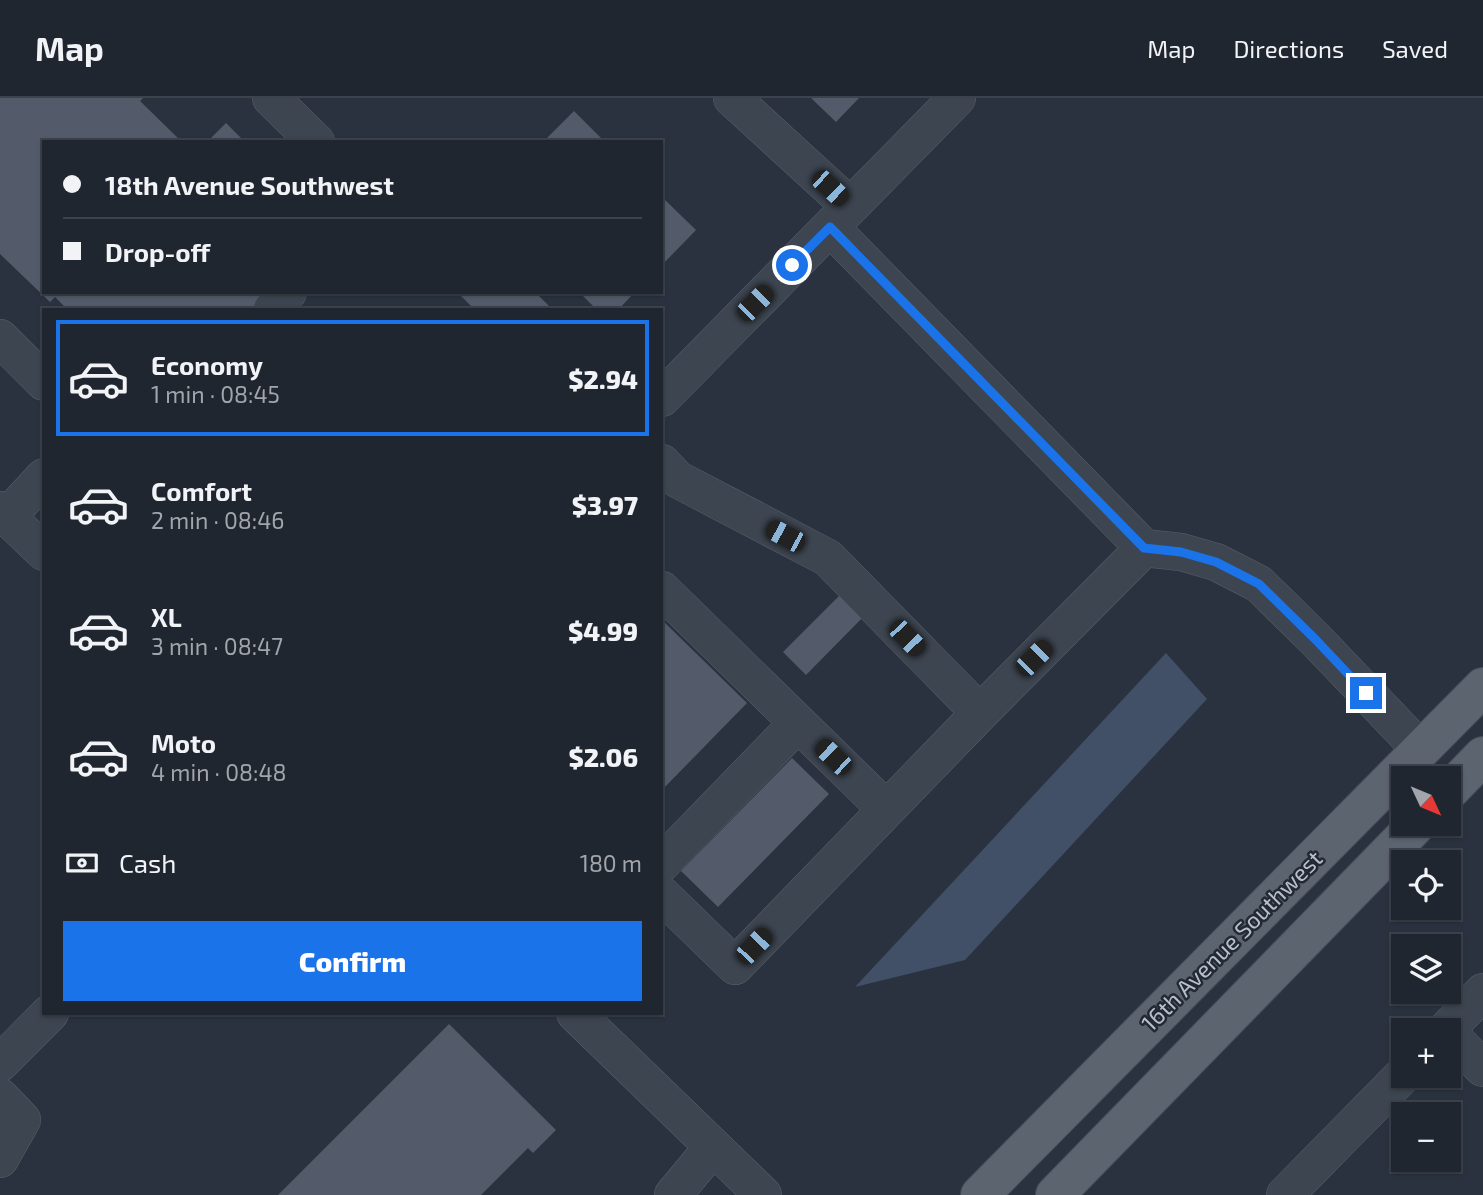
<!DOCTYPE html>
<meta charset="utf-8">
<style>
:root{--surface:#202630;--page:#282e38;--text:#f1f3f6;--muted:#a2a5ab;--line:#3d434c;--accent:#1a73e8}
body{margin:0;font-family:"Exo 2",sans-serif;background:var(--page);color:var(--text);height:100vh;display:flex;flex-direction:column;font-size:26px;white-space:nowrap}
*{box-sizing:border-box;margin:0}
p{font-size:23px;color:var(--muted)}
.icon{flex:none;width:38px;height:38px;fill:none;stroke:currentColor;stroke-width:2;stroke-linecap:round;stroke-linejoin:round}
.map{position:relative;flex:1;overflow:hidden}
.panel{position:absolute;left:42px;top:210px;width:621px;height:707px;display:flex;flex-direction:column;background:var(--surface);border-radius:0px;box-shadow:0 2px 5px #0004,0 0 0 2px var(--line)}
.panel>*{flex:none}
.guide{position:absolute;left:42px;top:42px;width:621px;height:154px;border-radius:0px;box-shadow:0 2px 5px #0004,0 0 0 2px var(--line);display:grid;align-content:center;height:154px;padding:0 21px;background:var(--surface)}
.needle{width:46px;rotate:134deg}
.buttons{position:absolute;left:1391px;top:668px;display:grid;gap:14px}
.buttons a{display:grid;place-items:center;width:70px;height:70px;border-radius:0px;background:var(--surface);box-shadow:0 2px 5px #0004,0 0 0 2px var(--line);font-size:35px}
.end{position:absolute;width:32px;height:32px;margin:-16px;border:9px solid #1a73e8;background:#fff;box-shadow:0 0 0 4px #fff}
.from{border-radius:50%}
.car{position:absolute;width:21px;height:42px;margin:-21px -10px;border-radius:9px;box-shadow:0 0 5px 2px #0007;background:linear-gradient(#222 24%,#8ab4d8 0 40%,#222 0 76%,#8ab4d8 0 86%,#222 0)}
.guide b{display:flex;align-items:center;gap:24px;height:66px;font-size:26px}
.guide b+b{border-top:2px solid var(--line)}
.guide i{width:18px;height:18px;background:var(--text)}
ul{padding:12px 0 0;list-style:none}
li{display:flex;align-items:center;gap:21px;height:116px;margin:0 14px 10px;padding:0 7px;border:4px solid transparent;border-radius:0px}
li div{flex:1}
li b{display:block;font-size:26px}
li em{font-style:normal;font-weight:800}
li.active{border-color:var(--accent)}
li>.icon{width:63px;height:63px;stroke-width:1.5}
.pay{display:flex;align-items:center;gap:18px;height:77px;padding:0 21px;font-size:26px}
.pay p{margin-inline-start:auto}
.button{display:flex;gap:14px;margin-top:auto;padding:14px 21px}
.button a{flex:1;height:80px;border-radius:0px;background:var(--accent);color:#fff;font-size:28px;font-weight:800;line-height:80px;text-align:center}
header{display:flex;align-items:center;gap:42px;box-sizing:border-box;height:98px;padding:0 35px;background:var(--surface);border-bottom:2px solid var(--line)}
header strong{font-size:33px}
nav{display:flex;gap:38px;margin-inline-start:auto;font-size:24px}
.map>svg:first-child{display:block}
.water{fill:#415067}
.building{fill:#535b6a}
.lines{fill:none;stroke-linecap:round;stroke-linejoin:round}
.minor-casing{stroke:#58606a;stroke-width:38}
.major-casing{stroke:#474e59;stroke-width:40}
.minor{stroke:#3d4550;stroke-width:37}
.major{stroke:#5c6470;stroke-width:38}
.route{stroke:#1a73e8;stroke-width:9}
.labels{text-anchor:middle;stroke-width:5;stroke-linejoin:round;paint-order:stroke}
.street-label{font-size:23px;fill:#bac0ca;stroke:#222a35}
</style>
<header>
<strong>Map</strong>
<nav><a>Map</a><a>Directions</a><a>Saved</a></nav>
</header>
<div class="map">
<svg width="1483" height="1097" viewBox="0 0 1483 1097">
<rect width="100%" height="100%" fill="#2a3240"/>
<!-- water -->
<path class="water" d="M1166,555L1207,601L965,862L855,889Z"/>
<!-- building -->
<path class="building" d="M0,0H143L140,3L182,44H44V194H268L250,212H68L55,199L50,204L0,156Z
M811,0H859L836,24Z
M574,13L605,44H543Z
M226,25L245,44H207Z
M662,99L696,132L662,167Z
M457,194H535L553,212H475Z
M579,194H635L618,212H597Z
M848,489L871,511L806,577L783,554Z
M662,522L747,605L662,692Z
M792,660L829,696L718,809L681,773Z
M449,926L556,1032L533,1055L528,1050L481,1097H278Z"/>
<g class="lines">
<!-- minor casing -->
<g class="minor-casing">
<path id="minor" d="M271,0L316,44
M732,0L850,108
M272,212L288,194
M0,240L44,284
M662,300L957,0
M662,365L677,381L828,460L980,615L1144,450L830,129
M0,412L44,454
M7,419L44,379
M1144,450L1181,454L1216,464L1259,486L1316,542L1421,652
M662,492L886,711
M662,765L798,625
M662,797L735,868L980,615
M575,915L763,1097
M1445,933L1483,894
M1449,936L1483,970
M0,965L50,915
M0,999L22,1022L0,1061
M673,1097L713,1049
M1285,1097L1404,976"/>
</g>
<!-- major casing -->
<g class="major-casing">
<path id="major" d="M1449,693L1483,658
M980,1097L1483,589
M1055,1097L1417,726"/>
</g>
<!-- minor -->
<use href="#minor" class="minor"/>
<!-- major -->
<use href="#major" class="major"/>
</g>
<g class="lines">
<!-- route -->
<path class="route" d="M792,167L830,129L1144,450L1181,454L1216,464L1259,486L1316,542L1366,595"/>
</g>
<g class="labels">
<!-- street labels -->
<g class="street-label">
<text transform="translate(1232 843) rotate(-45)" y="8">16th Avenue Southwest</text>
</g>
</g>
</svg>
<div class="buttons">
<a><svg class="needle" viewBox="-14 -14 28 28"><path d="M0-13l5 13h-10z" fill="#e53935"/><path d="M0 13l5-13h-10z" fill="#a2a5ab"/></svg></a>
<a><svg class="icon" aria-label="locate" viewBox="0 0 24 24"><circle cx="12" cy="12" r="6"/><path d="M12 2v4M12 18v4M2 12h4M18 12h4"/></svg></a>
<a><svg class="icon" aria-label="layers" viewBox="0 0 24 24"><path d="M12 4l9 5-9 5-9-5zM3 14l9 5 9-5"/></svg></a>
<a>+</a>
<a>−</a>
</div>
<i class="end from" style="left:792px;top:167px"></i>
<i class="end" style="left:1366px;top:595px"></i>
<i class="car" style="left:830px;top:90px;rotate:133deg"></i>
<i class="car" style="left:755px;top:205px;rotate:45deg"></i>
<i class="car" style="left:785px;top:438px;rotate:298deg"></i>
<i class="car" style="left:907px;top:540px;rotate:136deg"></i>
<i class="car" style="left:1034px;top:560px;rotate:45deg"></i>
<i class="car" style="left:833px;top:659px;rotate:314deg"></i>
<i class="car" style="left:754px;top:848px;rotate:44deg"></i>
<div class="guide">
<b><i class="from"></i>18th Avenue Southwest</b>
<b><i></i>Drop-off</b>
</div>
<section class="panel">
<ul>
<li class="active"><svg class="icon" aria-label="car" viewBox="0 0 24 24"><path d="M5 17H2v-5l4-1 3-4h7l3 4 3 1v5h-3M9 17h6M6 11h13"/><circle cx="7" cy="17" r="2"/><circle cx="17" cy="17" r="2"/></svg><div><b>Economy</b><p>1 min · 08:45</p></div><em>$2.94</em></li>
<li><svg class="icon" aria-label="car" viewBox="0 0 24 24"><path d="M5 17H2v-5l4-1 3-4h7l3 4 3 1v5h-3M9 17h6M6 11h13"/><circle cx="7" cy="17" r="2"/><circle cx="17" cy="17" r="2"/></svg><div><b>Comfort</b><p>2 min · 08:46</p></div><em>$3.97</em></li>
<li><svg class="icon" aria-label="car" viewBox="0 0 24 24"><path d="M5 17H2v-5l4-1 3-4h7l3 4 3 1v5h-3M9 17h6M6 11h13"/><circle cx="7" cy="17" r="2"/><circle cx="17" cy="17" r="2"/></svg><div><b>XL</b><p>3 min · 08:47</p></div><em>$4.99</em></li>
<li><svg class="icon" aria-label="car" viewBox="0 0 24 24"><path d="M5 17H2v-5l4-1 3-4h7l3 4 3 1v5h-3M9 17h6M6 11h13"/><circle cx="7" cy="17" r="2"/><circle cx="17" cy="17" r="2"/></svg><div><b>Moto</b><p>4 min · 08:48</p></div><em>$2.06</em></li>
</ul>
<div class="pay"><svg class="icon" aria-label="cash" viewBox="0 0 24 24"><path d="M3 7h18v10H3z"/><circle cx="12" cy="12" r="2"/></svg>Cash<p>180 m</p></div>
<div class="button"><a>Confirm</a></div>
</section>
</div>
